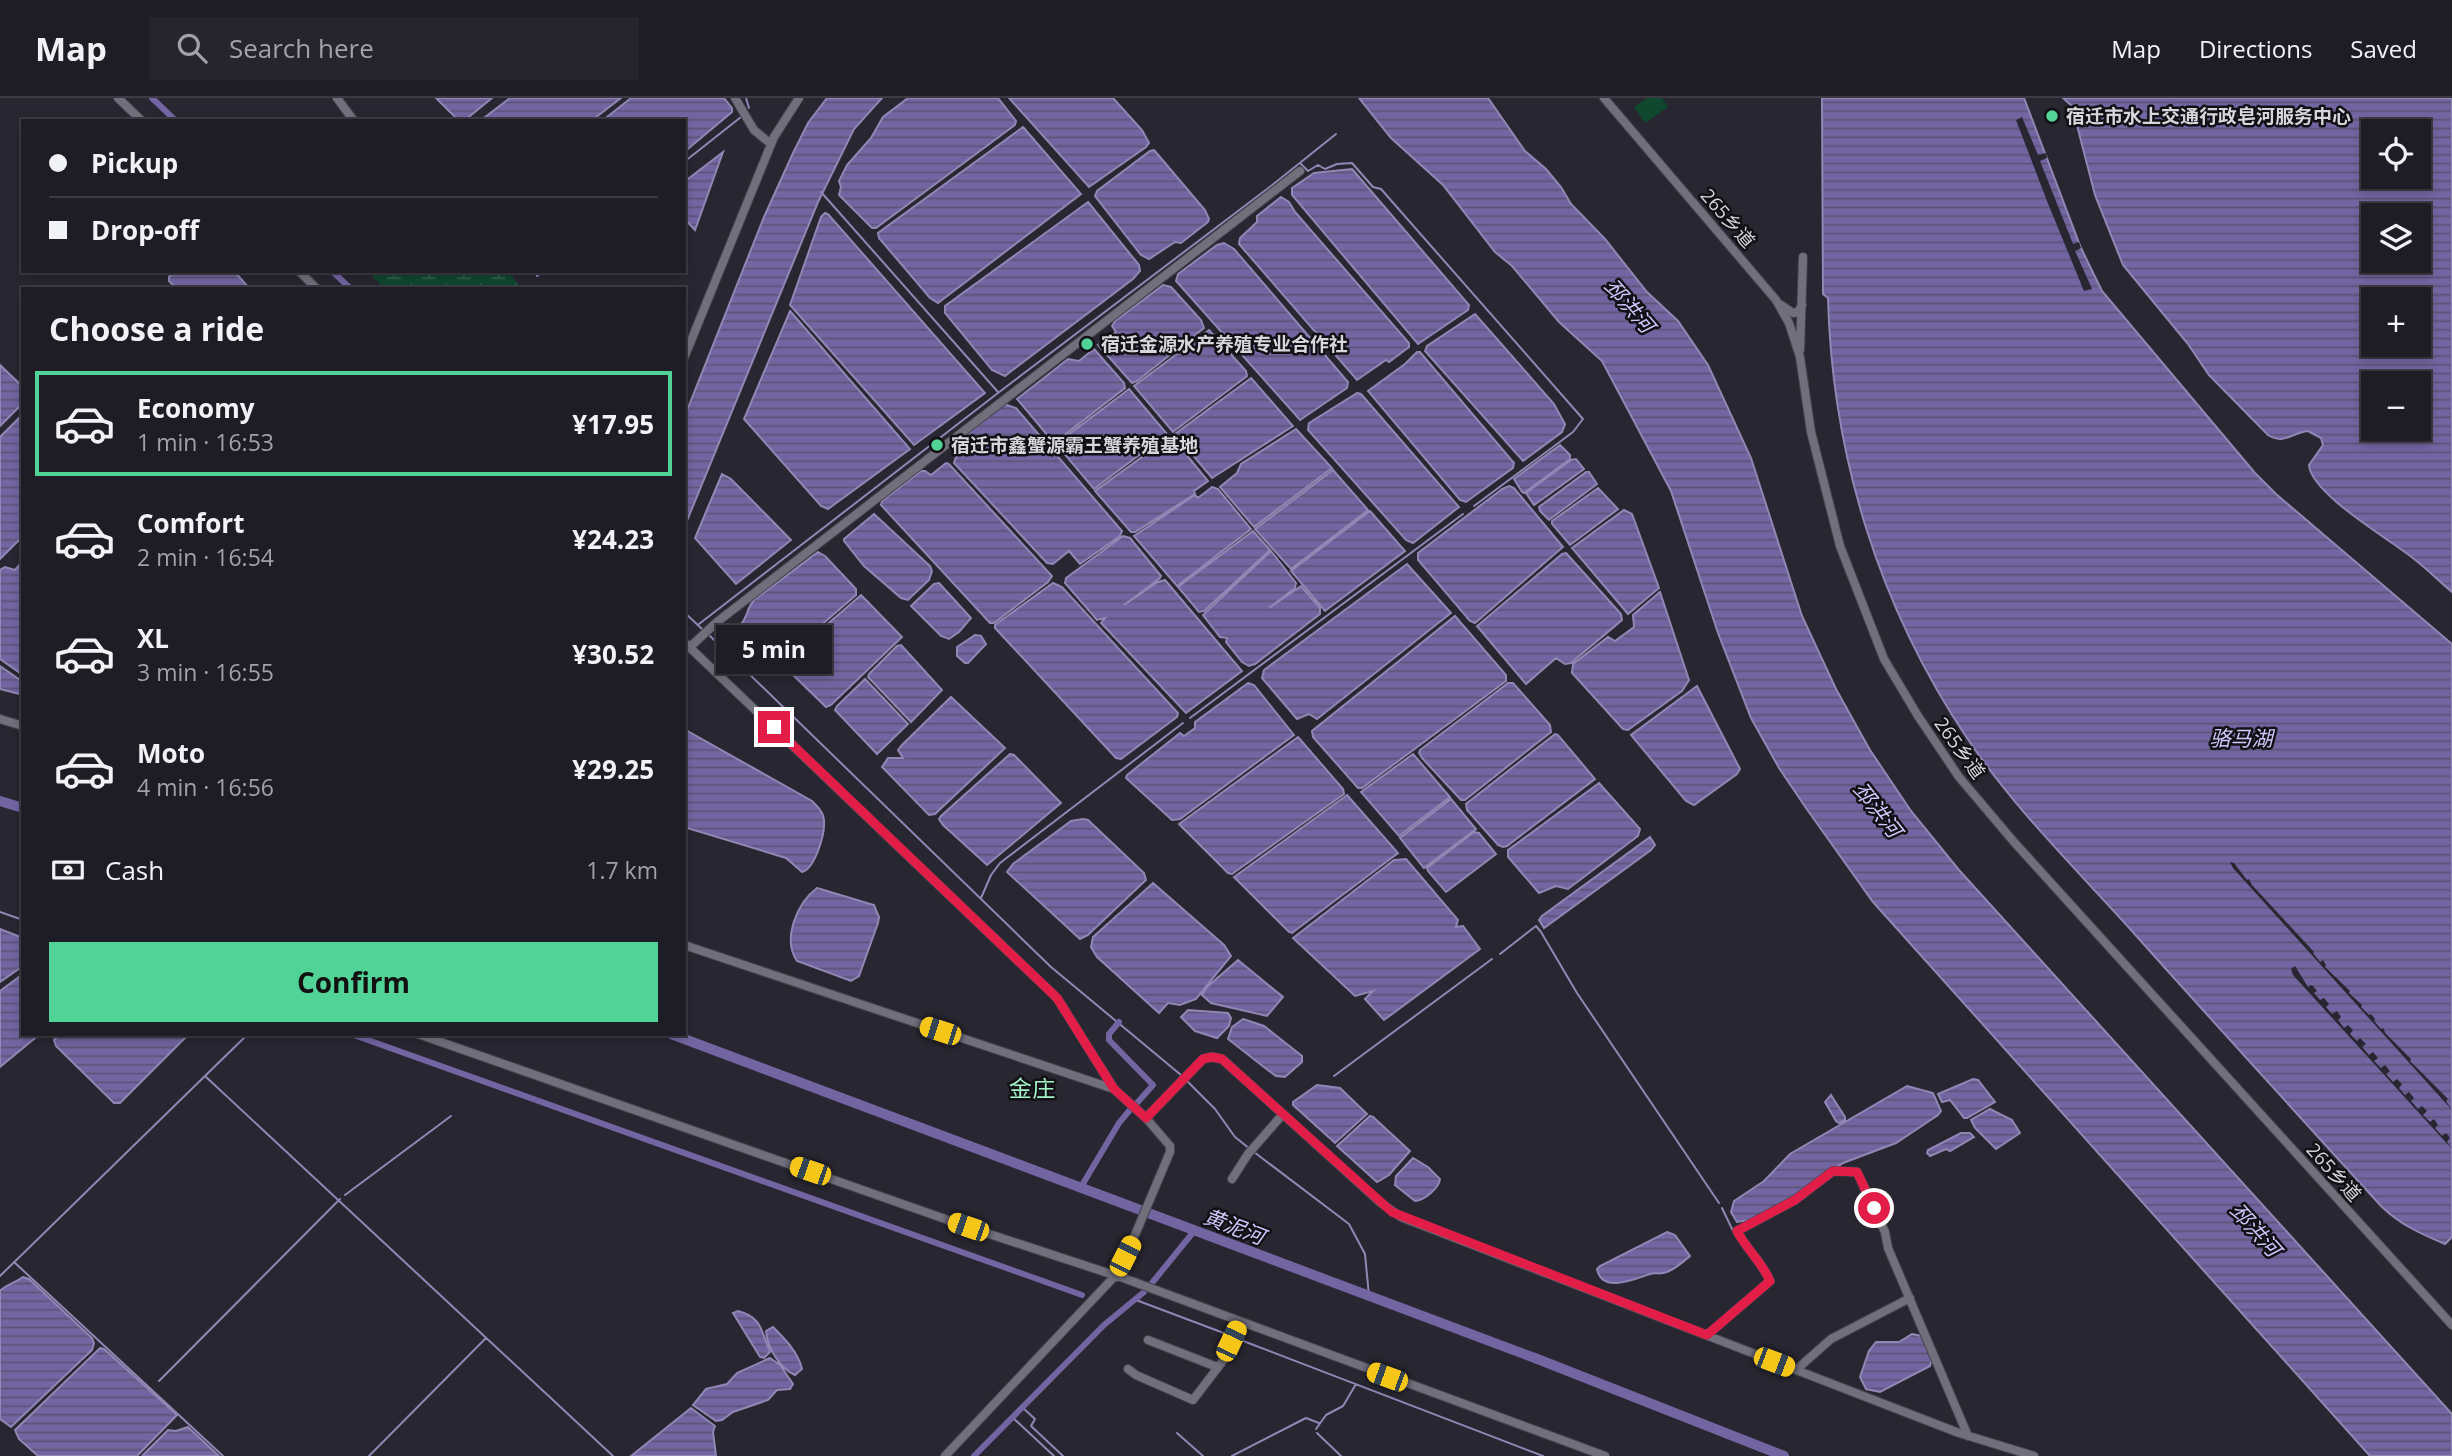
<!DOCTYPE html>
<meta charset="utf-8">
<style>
:root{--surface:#1e1c25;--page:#26252d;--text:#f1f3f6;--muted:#a1a1a7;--line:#3c3a42;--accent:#51d397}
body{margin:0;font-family:"Open Sans","Noto Sans SC",sans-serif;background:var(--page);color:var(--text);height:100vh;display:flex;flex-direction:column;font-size:26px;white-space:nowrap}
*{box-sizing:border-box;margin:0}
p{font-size:23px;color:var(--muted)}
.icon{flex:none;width:38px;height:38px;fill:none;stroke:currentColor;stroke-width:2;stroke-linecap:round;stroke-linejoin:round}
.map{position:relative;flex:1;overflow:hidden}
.details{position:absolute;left:21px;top:189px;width:665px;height:749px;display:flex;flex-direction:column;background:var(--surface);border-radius:0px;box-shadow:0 4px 10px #0003,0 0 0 2px var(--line)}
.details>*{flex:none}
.banner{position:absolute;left:21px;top:21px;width:665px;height:154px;border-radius:0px;box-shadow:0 4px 10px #0003,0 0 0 2px var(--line);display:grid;align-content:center;height:154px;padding:0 28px;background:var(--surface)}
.controls{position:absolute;left:2361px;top:21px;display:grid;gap:14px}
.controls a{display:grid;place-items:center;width:70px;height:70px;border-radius:0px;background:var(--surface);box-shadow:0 4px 10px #0003,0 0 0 2px var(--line);font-size:35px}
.end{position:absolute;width:32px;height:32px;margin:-16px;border:9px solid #e11d48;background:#fff;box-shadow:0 0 0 4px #fff}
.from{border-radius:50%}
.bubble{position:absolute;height:49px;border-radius:0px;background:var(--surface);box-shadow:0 4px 10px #0003,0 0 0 2px var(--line);font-size:23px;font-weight:700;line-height:49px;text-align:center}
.car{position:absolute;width:21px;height:42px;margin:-21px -10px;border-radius:9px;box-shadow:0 0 5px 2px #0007;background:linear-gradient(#f5c518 24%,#345 0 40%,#f5c518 0 76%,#345 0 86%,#f5c518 0)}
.banner b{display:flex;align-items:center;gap:24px;height:66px;font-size:26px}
.banner b+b{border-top:2px solid var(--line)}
.banner i{width:18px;height:18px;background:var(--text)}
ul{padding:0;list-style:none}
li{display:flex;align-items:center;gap:21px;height:105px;margin:0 14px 10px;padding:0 14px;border:4px solid transparent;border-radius:0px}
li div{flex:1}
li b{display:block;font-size:26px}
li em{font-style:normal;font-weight:700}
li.current{border-color:var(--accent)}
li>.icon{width:63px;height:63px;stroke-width:1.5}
h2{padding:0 28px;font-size:32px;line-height:84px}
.pay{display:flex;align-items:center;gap:18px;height:77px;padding:0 28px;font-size:26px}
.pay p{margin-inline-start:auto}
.primary-button{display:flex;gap:14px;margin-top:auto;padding:14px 28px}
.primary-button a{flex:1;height:80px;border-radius:0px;background:var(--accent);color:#111;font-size:28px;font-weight:700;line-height:80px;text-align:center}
header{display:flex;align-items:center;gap:42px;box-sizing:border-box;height:98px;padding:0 35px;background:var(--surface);border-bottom:2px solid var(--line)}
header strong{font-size:33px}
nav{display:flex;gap:38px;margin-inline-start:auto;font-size:24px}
.search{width:490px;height:63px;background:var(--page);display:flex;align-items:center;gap:18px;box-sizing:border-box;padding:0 24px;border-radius:0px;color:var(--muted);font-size:26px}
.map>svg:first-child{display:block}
.wetland{fill:url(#wetland-marsh)}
.garden{fill:#0f472f}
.water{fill:url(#water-rules);stroke:#9187b4;stroke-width:2;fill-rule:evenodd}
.pier{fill:#282631}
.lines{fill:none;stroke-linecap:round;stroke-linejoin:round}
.stream{stroke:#9187b4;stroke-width:2}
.canal{stroke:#7365a2;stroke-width:6}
.river{stroke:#7365a2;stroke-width:10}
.minor-casing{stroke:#44434c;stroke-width:10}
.minor{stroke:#716f7c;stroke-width:8}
.route{stroke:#e11d48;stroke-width:9}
.poi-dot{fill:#51d397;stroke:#111015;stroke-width:2.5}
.labels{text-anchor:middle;stroke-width:5;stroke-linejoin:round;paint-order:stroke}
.poi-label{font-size:19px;font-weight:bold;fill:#d7d6dd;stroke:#111015;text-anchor:start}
.street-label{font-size:19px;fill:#d7d6dd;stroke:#111015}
.water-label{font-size:21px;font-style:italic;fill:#d1c7fc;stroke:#111015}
.quarter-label{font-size:23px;fill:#a3f4c8;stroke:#111015}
</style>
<header>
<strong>Map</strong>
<div class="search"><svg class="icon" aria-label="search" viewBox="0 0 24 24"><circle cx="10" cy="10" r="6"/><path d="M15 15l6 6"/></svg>Search here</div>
<nav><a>Map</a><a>Directions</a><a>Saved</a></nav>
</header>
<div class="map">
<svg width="2452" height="1358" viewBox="0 0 2452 1358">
<defs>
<pattern id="wetland-marsh" width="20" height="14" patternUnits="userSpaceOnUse" patternTransform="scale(1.75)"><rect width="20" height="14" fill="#0f472f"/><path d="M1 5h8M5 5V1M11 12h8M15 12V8" fill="none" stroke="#31614d"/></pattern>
<pattern id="water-rules" width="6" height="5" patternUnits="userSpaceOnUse" patternTransform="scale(1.75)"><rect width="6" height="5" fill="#7365a2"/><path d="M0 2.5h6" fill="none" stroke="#5c5477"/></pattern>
</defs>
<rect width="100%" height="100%" fill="#282631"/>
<!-- wetland -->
<path class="wetland" d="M367,173H507L518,186L517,191H385Z"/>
<!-- garden -->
<path class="garden" d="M1647,0H1662L1668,9L1645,25L1634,9Z"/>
<!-- water -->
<path class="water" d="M436,0H492L465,22L459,23Z
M510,0H621L591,23H480Z
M631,0H724L732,10V14L684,54V23H602Z
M827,0H882L854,31L818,104L684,430V320L764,119L793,55L808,25Z
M908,0H998L1016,23L1015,27L876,130H872L839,97L841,89L839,83L847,67L871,40L883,19Z
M1009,0H1113L1142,32L1149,45L1146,49L1089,89Z
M1359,0H1488L1525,53L1546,71L1561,89L1571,106L1605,141L1647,194L1678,223L1708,267L1751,360L1802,518L1836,591L1870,652L1911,713L1959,772L2452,1316V1358H2370L1873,804L1806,710L1779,670L1751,620L1718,535L1671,393L1602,263L1559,224L1512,168L1495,154L1443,87L1391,40Z
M1822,0H2024L2081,150L2102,193L2255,375L2276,396L2452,546V1139L2445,1146C2421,1136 2401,1127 2382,1109C2298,1017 2214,925 2131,832C2075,770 2013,709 1967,640C1879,509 1832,357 1828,200L1823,196Z
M2063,0H2452V494C2439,483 2427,471 2414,461C2391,442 2311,396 2309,367L2323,347L2321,340L2308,333C2291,335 2284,347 2268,337L2209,277L2188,246L2123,167L2095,97L2072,8ZM2418,33V79H2373V33ZM2418,117V163H2373V117ZM2418,201V247H2373V201ZM2418,285V331H2373V285Z
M1023,29L1081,96L938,205L930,200L879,140L878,135Z
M1154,52L1205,112L1209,121L1208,124L1181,145L1175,144L1149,161L1141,157L1095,98L1097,93L1150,53Z
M723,54L695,132L684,120V84Z
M1352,71L1469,207L1468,212L1418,246L1292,97V90L1314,75Z
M1281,99L1289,104L1295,114L1409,245V249L1389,264L1386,262L1357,282L1239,146L1240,140L1257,124V118Z
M1088,104L1139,167L1140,173L1133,181L1010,274L1005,278L992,272L945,215V208Z
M825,115L828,116L985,295L914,347L790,207L821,119Z
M1224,145L1234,151L1348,284L1347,290L1300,322L1176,183L1178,176L1217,147Z
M175,173H234L250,191H177L169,183V179Z
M1163,187L1171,189L1201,222L1204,230L1137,283L1132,285L1098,247L1116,234L1112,228L1115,223Z
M790,213L910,351L828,411L821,408L744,321Z
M1475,216L1554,306L1565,326L1562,334L1523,363L1425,253L1427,248Z
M1209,232L1246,273L1247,278L1173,334L1134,288Z
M1094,251L1124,285L1125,290L1054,345L1017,301L1068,261L1079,263Z
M1417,254H1420L1514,365L1513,370L1466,404L1460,402L1368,293L1405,266Z
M0,267L23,289V305L0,328Z
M1251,280L1293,328L1212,380L1175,336Z
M1129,291L1167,336L1094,391L1056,346Z
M1357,295L1361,296L1459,409L1413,445L1406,442L1308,332L1309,325Z
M1004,306L1016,310L1122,433L1120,438L1080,466L1069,453L1053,466L1047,465L954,365L956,359L966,350L961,341Z
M23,316V438L0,461V339Z
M1296,331L1332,370L1254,429L1220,389L1237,375L1241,366Z
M1171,338L1208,383L1194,393L1195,396L1135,434H1131L1095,393Z
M1560,347L1570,357V361L1524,395L1522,394L1514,381Z
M1576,361L1584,371L1534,407L1526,395L1571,362Z
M946,365L949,366L1052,478L1048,484L994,525H990L881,407L882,403L921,373H925L931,377Z
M1333,372L1368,412L1291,471L1255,431Z
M1586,374H1589L1597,386L1549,422L1540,413L1539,409Z
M722,376L731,381L791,442L736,486L695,440Z
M1509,388L1514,390L1563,449L1475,525L1470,523L1418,462V455L1502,391Z
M1212,389L1218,391L1251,431L1177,488L1134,438L1195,397L1198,400Z
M1598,390L1618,411L1570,447L1552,426V423Z
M1624,412L1632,416L1659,490L1628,516L1572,450Z
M1370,413L1405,453L1325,513L1291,473Z
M874,416L930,468L932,473L929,482L908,502L901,500L864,468L844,443V441Z
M1253,433L1270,452L1204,513L1199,514L1178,489Z
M1123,438L1130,440L1161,478L1160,480L1124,507L1158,484L1165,482L1242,573L1186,615L1103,527L1101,525L1105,520L1097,522L1065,485L1066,480Z
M1271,453L1296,485L1295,490L1269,510L1301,488L1320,510V516L1255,566L1249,568L1242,564L1226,544L1227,540L1220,539L1203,517Z
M818,454L825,458L856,491V497L790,554L779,561L742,525C748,517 747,510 754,502Z
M1566,455L1621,516L1622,522L1571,565L1565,566L1556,560L1526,586L1477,528L1562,456Z
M23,463V577L0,561V472L5,469L15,472Z
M1407,466L1451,515L1317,621L1309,616L1297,621L1262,580L1264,572Z
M939,485L971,520L959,534L949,541L941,538L911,508L934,486Z
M1053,485L1062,489L1178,615L1177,619L1121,661L1116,660L995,530V527Z
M1660,494L1689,582L1682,593L1628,632L1623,631L1572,575L1573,566L1608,539L1615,543L1634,529L1633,517Z
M861,497L902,539L831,607L826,609L789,573L786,569L789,566L786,562Z
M1455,518L1506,577V583L1362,690H1358L1313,639L1312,633Z
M975,537L981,538L986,546L968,565H965L957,558V549Z
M901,547L942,592L911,624L868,579L869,576L897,548Z
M0,568L23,584V597L0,591Z
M865,581L908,626L877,656L835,612L837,608Z
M1248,585L1254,587L1294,637L1180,721L1172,722L1126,680L1127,677L1180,635L1184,638L1195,630V624Z
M1508,585H1513L1550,627L1551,634L1465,702H1461L1422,660L1419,655L1420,652Z
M1697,588L1740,671L1737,676L1694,707L1686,703L1631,637Z
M951,599L1005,650L935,716L929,717L882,669L888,660H903L898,652L902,647Z
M684,631L812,703C818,709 824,715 824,723C825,736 815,771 802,774L786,760L684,729Z
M1555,636L1558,637L1595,681L1507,748L1503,749L1498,747L1467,712L1466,706Z
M1298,639L1343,691L1344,696L1232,776L1228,775L1179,726Z
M1010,656L1014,657L1061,705L987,767L943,727L939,721L941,718Z
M1413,656L1450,699L1399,738L1361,694Z
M1599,685L1640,731L1638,738L1568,791L1556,788L1539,795L1508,759V752Z
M1347,697L1398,755L1292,835L1289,834L1234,779Z
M1451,701L1476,731L1424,770L1400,740Z
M1083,721L1088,722L1144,775L1146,782L1088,837L1080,841L1007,774L1013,766L1071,723Z
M1474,734L1479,735L1496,756L1446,794L1428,773L1427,770Z
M1650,739L1655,747L1651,752L1544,830L1539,822L1542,818Z
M1406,761L1458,822L1456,829L1463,828L1480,851L1384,922L1365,901L1373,893L1355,898L1293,840L1394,762Z
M1153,785L1224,847L1231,858L1196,901L1180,907L1168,905L1159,915L1097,859L1091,849L1093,839Z
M817,790L874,807L879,819L878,825L859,878L851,883L797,863C782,841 797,805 817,790Z
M0,831L23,840V868L0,884Z
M1238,862L1283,899L1267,918L1211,905L1202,897L1207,889Z
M23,876V936H40L0,969V893Z
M1188,912L1228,915L1231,920L1229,928L1217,940L1195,933L1181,919Z
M1243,921L1264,928L1302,958V964L1285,979L1276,978L1269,973L1228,941L1232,929Z
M60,936H189L120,1005H114L56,948L54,942Z
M1973,981L1978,982L1995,1004L1967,1020H1964L1950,1002L1942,1004L1938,996Z
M1317,987L1340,990L1367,1016L1335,1045L1293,1007V1004Z
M1907,988L1933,995L1941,1013L1938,1017L1896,1045L1843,1065L1794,1100L1750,1122L1737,1124L1731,1114L1734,1103L1764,1083L1790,1056Z
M1831,997L1845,1019V1022L1839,1025L1836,1023L1825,1004Z
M1990,1011L2012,1022L2020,1035L1996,1051L1975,1030L1971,1022Z
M1370,1018L1373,1019L1410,1053L1389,1077L1377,1084L1337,1048Z
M1961,1035H1970L1974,1039L1950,1053L1946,1051L1930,1058L1927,1055L1928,1052Z
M1413,1060L1428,1069L1440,1081C1439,1090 1425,1102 1415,1103L1395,1087L1396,1078Z
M1667,1134L1675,1137L1690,1158C1683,1164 1675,1171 1667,1174C1660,1177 1656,1174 1650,1176C1635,1181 1602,1196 1597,1171L1600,1168Z
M23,1179L29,1181L92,1240L94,1245L92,1252L11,1329L0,1321V1193C7,1186 15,1185 23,1179Z
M738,1213C762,1219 761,1233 770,1254L764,1260L760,1259L733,1215Z
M773,1229C785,1241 798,1254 802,1271L795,1277C780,1271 767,1249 766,1233Z
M1912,1236L1922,1238L1932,1260L1930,1268L1880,1294L1866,1291L1860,1279L1869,1253L1876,1244H1899Z
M100,1250L104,1251L177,1317L137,1358H38L19,1341L15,1332Z
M770,1260L780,1267L793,1286L790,1291L777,1292L768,1302L733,1314L722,1322L716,1323L693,1307L706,1291L727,1286L737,1275Z
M691,1310L715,1328L713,1334L716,1358H631Z
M188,1329L219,1358H142L168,1332L176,1333Z"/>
<!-- pier -->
<path class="pier" d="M2022,19L2038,57L2046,55L2047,60L2040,63L2073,146L2079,144L2081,150L2075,153L2092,191L2084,193L2047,103L2016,22Z
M2230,764L2234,765L2247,782L2249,781L2252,787L2314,854L2313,855L2320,864L2323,862L2326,867L2325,869L2350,893L2349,895L2362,907L2361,909L2369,917L2371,916L2375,921L2374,923L2381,931L2383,930L2386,936L2411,961L2410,963L2448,1001L2446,1003L2452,1012L2233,770Z
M2295,868L2308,889L2312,887L2317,893L2314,895L2320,902L2324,900L2329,906L2326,909L2332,916L2337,913L2341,919L2338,922L2344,930L2348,927L2353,932L2350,936L2357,943L2360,940L2366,946L2362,949L2369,957L2373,954L2378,960L2374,963L2381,970L2385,967L2390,973L2386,976L2393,984L2397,981L2402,986L2399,990L2405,997L2409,994L2414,1000L2411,1003L2418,1011L2422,1008L2427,1013L2423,1017L2430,1024L2434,1021L2438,1027L2435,1030L2442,1038L2446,1035L2450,1040L2447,1044L2452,1051L2293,877L2291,871Z"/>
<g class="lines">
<!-- stream -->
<path class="stream" d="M746,0L749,10
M684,64L741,19
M1300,65L1308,73L1318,67L1325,71L1337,66L1352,65L1373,89L1381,91L1583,321L1573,334L1474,408
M821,94L998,294
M537,178L543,173
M684,514L702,531
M699,526L998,295L1271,88L1336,36
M709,537L1051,869L1181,977
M1190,620L1463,416
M981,800L991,777L1000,765L1183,625
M0,814L23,822
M1500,856L1536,828L1541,834L1577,895L1719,1105
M205,978L613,1358
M1334,978L1492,861
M1187,983L1215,1011L1235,1039L1250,1051
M1254,1054L1349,1126L1365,1156L1369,1198
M345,1097L451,1018
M1722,1110L1733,1133
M14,1164L223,1358
M0,1178L248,936
M1136,1202L1229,1237
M1238,1241L1543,1358
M159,1283L340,1101
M1022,1309L1035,1321L1031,1328L1063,1358
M1012,1319L1054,1358
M1316,1331L1326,1317L1343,1308L1356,1286
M1177,1335L1203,1358
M1317,1335L1341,1358
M369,1358L486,1240
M1232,1358L1306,1320L1319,1325"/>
<!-- canal -->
<path class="canal" d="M152,0L176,23
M332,173L351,191
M1119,924L1109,936V942L1153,987L1137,1005
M351,936L1082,1197
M1081,1089L1119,1025L1129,1013
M1152,1185L1195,1132
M974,1358L1104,1227L1144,1194"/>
<!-- river -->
<path class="river" d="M0,703L23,710
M671,936L1540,1262L1784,1358"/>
<!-- minor casing -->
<g class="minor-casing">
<path id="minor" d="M118,0L142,23
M337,0L354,23
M735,0L754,32L771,46
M1604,0L1776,202L1789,225L1800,259L1811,334L1840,448L1884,561L1918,618L1959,679L2014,744L2452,1227
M299,173L317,191
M1781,207L1793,215L1798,214L1802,207
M1800,252L1803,159
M684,260L774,39L799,0
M684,544L1057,900L1114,991L1146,1020L1203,961L1212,959L1222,961L1381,1105L1401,1119L1959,1335L2034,1358
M690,549L717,524L1300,73
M0,621L23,628
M684,847L1114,991
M418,936L968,1129L1126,1181L1605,1358
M1232,1081L1248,1056L1283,1016
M1707,1237L1770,1183C1762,1164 1747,1152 1737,1133L1795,1102L1833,1073L1857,1074L1885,1134L1888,1150L1968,1338
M1148,1242L1217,1269
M1128,1271L1136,1277L1193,1302L1222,1264L1240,1225
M1796,1272L1831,1241L1910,1200
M945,1358L1114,1179L1135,1137L1170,1054V1048L1146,1020"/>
</g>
<!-- minor -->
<use href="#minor" class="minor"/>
</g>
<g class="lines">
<!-- route -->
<path class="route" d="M774,629L1057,900L1114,991L1146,1020L1203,961L1212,959L1222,961L1392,1114L1707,1237L1770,1183C1762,1164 1747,1152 1737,1133L1795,1102L1833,1073L1857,1074L1874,1110"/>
</g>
<!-- markers -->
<g class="poi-dot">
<circle cx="2052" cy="18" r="7"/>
<circle cx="1087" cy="246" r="7"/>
<circle cx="937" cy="347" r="7"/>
</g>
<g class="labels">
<!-- poi labels -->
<g class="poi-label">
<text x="2066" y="25">宿迁市水上交通行政皂河服务中心</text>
<text x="1101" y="253">宿迁金源水产养殖专业合作社</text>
<text x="951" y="354">宿迁市鑫蟹源霸王蟹养殖基地</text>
</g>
<!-- street labels -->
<g class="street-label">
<text transform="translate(1728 120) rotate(49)" y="7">265乡道</text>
<text transform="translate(1960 650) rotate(54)" y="7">265乡道</text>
<text transform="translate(2334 1074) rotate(48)" y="7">265乡道</text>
</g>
<!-- water labels -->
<g class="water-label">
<text transform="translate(1629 208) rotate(49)" y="7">邳洪河</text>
<text x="2241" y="648">骆马湖</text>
<text transform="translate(1877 712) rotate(52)" y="7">邳洪河</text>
<text transform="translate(1234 1129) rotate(21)" y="7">黄泥河</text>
<text transform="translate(2255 1132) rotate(48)" y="7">邳洪河</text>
</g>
<!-- quarter labels -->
<g class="quarter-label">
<text x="1032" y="999">金庄</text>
</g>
</g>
</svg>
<div class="controls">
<a><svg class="icon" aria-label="locate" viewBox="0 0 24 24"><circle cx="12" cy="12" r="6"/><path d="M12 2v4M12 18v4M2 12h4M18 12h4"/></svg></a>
<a><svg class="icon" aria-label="layers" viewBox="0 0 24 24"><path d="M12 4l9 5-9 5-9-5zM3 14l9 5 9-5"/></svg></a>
<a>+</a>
<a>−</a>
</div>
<i class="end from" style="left:1874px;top:1110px"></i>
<i class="end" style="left:774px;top:629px"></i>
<div class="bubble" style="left:716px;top:527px;width:116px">5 min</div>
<i class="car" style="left:940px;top:933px;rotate:288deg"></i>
<i class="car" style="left:810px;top:1073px;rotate:289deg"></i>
<i class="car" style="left:968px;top:1129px;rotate:289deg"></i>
<i class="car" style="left:1125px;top:1158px;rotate:27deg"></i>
<i class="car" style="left:1231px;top:1243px;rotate:25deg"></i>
<i class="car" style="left:1774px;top:1264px;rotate:111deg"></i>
<i class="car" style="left:1387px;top:1279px;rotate:290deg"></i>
<div class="banner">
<b><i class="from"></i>Pickup</b>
<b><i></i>Drop-off</b>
</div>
<section class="details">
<h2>Choose a ride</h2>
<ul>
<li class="current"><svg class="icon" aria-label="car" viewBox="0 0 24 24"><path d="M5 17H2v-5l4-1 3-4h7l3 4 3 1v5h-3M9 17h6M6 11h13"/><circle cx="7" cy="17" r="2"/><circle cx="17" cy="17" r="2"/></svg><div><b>Economy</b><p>1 min · 16:53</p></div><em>¥17.95</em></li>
<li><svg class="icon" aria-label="car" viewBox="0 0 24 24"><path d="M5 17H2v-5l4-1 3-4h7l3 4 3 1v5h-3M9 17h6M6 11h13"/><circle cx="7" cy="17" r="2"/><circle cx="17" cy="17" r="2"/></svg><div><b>Comfort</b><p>2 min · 16:54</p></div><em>¥24.23</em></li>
<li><svg class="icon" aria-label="car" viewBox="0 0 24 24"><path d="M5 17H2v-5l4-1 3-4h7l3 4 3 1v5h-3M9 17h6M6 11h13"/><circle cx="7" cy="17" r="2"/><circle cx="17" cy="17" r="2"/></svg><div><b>XL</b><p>3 min · 16:55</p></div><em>¥30.52</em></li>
<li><svg class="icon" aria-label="car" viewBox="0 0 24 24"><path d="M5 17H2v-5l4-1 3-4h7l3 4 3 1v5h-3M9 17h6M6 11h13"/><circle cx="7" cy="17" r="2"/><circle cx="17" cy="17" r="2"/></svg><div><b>Moto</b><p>4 min · 16:56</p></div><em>¥29.25</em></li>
</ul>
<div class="pay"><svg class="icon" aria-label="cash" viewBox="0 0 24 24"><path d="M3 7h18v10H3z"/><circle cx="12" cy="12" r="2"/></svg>Cash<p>1.7 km</p></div>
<div class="primary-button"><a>Confirm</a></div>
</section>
</div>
